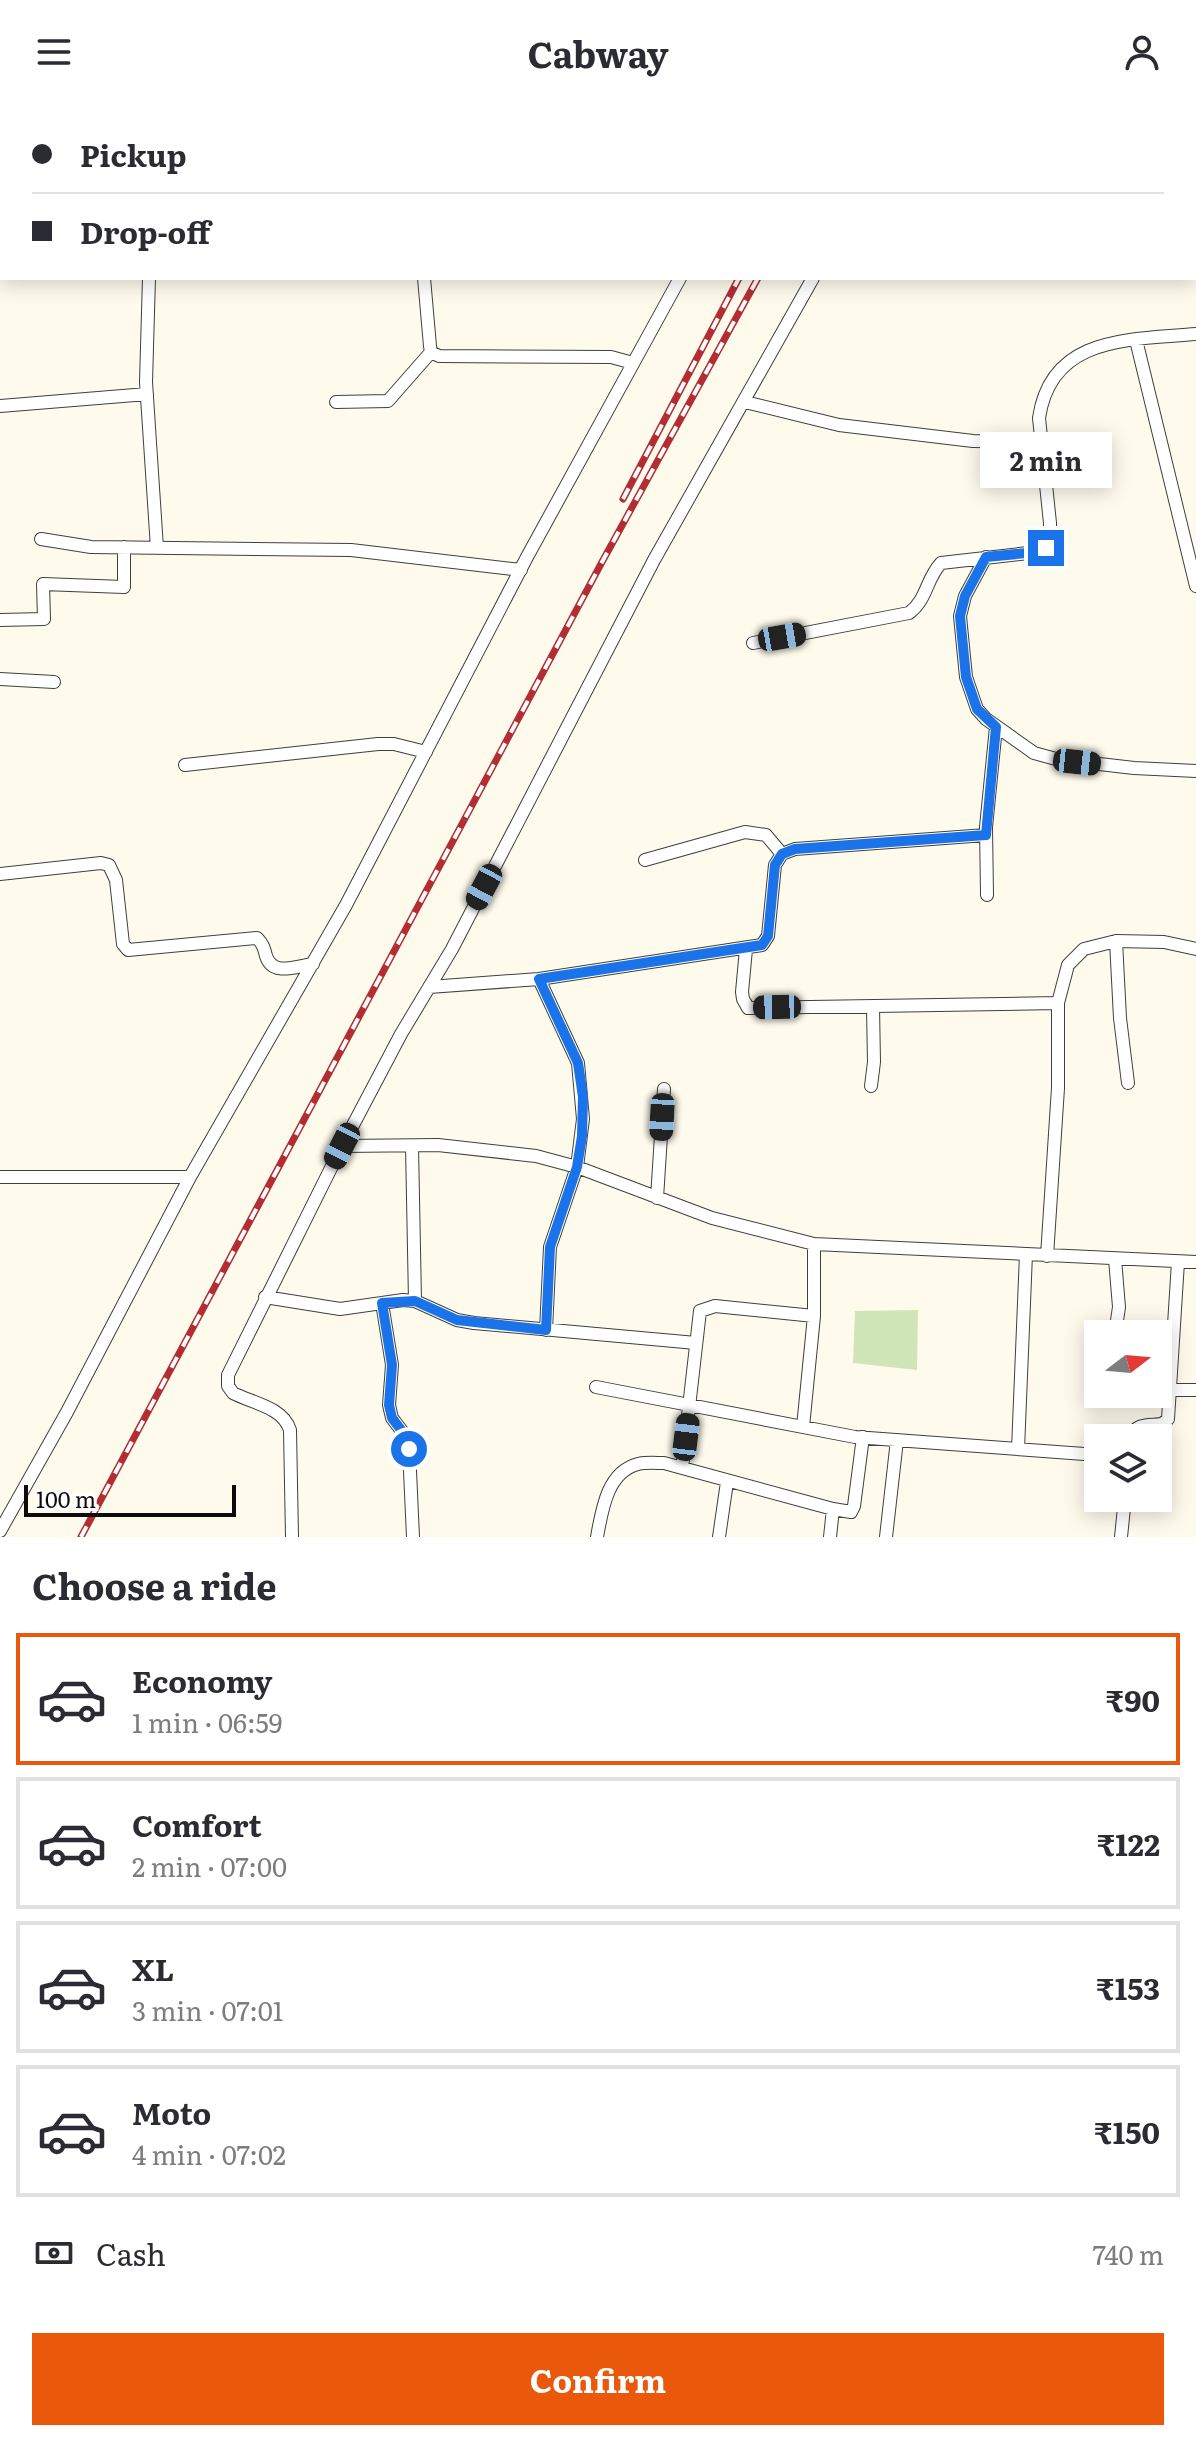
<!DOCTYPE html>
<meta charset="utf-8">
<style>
:root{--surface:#fff;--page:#f2f2f3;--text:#2b2b33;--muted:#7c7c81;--line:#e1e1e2;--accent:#ea580c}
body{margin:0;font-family:Literata,serif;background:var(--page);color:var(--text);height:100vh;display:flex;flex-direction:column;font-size:30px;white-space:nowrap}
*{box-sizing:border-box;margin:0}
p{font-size:26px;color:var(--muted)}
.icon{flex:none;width:44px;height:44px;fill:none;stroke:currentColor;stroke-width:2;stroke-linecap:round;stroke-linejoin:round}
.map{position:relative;height:1433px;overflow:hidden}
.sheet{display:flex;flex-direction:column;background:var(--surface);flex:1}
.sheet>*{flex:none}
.hud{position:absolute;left:0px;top:0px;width:1196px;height:176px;box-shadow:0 4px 20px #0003;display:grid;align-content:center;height:176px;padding:0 32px;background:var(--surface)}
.needle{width:52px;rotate:74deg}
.buttons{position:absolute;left:1084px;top:1216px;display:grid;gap:16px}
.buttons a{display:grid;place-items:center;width:88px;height:88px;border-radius:0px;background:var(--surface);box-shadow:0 4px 20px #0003;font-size:40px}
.scale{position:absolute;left:24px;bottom:20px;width:212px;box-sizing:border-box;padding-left:8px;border:4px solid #0c0c0c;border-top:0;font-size:22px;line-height:28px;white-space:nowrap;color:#0c0c0c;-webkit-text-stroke:6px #fff;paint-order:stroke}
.end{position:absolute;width:36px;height:36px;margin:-18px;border:10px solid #1a73e8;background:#fff;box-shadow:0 0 0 4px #fff}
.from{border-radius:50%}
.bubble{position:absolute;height:56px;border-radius:0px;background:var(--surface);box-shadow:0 4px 20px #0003;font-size:26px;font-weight:700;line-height:56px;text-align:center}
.car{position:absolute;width:24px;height:48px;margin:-24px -12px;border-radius:10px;box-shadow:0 0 6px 2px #0007;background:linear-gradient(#222 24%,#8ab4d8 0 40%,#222 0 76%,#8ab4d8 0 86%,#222 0)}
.hud b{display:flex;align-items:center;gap:28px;height:76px;font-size:30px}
.hud b+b{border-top:2px solid var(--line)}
.hud i{width:20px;height:20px;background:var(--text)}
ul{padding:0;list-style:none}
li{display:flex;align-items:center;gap:24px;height:132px;margin:0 16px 12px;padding:0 16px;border:4px solid var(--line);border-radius:0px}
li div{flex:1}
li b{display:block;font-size:30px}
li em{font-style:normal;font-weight:700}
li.current{border-color:var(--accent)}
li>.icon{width:72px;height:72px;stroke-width:1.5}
h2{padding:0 32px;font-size:36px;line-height:96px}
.pay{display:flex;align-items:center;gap:20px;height:88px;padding:0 32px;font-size:30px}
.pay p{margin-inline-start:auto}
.primary-button{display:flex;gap:16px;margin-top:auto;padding:16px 32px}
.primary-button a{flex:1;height:92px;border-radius:0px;background:var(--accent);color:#fff;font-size:32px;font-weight:700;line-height:92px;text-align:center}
header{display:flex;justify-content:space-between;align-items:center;height:104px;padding:0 32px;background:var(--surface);font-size:36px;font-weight:700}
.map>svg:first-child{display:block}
.green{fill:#d0e6b8}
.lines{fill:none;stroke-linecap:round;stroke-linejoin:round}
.street-casing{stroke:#3f3f3f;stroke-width:14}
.street{stroke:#fff;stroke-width:12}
.rail-casing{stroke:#b32d34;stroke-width:7}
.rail{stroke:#fff;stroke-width:4;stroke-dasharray:12;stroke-linecap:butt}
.route{stroke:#1a73e8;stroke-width:10}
</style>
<header><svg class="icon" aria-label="menu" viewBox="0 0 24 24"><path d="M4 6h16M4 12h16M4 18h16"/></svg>Cabway<svg class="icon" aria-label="person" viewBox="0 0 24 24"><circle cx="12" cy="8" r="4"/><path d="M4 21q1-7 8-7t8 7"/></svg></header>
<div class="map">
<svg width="1196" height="1433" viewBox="0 0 1196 1433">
<rect width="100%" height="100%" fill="#fefaec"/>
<!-- green -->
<path class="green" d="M918,1206L917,1266L853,1259L855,1207Z"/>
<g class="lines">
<!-- street casing -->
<g class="street-casing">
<path id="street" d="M1022,0V2
M221,2L235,0
M774,2L775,0
M907,2L908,0
M0,73L2,72
M149,174L146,278L157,444
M424,174L430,242L431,248L439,252L611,253L633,259
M1136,236L1196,482
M336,298L388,297L431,248
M745,298L839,321L973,337L1042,338
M0,302L147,290
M41,435L91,443L351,446L521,466
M986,453L965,492L960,512L966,573L977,605L986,615L1034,649L1056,655L1134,664L1196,667
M0,516L44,515L43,480L124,483V443
M753,539L909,509C927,496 926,475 941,459L1037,448C1051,442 1050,434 1050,419L1039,314C1051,231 1131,236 1196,230
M0,575L54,578
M185,661L378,640H394L426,648
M645,756L745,728L766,731L782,750
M0,770L101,759L109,761L116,776L123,840L128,846L257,834C263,840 264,844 266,852C273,873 296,862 313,860
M987,791L986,723L996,623
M1116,837L1120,914L1128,979
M746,845L742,888L743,895L748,904L1058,899
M539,875L578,959L583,1015L577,1063L550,1143L546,1226
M429,883L539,875L762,841L768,832L775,761L782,750L795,745L986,731
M871,982L874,958L873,903
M342,1042L438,1041L536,1052L577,1063L712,1114L814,1140L1196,1158
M412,1042L415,1197
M0,1073H190
M657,1094L664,985
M1047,1152L1058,984V899L1068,861L1084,845L1116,837L1164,838L1196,845
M265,1193L340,1205L403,1196L415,1197L457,1216L474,1219L696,1239
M382,1199L392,1261L389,1301L392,1314L408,1335L409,1345L413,1433
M1115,1230L1119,1203L1115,1155
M596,1283L855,1333L1098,1351
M1171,1286H1196
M803,1323L814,1212V1140
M1130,1334C1136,1318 1148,1322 1162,1320L1168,1315L1178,1158
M1018,1345L1026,1150
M682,1364L700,1207L715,1202L814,1212
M833,1405L851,1408L854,1402L863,1333
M0,1427L67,1308L190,1073L346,801L527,453L680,174
M292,1433L290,1326C283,1303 252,1299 233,1289L228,1282V1271L342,1042L401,930L452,845L654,456L813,174
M597,1433C602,1406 607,1368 638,1360C646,1358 656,1359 664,1359L833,1405L830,1433
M719,1433L727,1378
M886,1433L897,1336
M1121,1433L1125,1394"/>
</g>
<!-- street -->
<use href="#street" class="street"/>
<!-- rail casing -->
<g class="rail-casing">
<path id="rail" d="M830,2L831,0
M853,2L854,0
M623,395L739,174
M81,1433L602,458L758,174"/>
</g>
<!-- rail -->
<use href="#rail" class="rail"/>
</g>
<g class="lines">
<!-- route -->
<path class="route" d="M409,1345L408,1335L392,1314L389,1301L392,1261L382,1199L415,1197L457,1216L546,1226L550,1143L577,1063L582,1032L583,993L578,959L539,875L762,841L768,832L775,761L782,750L795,745L986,731L996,623L977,605L966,573L960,512L965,492L986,453L1037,448L1046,444"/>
</g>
</svg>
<div class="buttons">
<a><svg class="needle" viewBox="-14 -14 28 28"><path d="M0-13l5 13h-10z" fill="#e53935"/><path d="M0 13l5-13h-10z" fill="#7c7c81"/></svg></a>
<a><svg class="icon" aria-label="layers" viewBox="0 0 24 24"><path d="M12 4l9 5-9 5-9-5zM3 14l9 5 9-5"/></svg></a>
</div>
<div class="scale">100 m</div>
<i class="end from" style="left:409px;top:1345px"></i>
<i class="end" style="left:1046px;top:444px"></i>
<div class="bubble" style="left:980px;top:328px;width:132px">2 min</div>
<i class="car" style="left:782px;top:533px;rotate:80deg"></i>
<i class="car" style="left:1077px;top:658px;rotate:96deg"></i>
<i class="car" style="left:484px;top:783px;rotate:208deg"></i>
<i class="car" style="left:777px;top:903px;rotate:269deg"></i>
<i class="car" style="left:662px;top:1013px;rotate:183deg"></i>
<i class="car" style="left:342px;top:1042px;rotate:207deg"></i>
<i class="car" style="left:686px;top:1333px;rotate:7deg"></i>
<div class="hud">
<b><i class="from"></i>Pickup</b>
<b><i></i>Drop-off</b>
</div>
</div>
<section class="sheet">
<h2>Choose a ride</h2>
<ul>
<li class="current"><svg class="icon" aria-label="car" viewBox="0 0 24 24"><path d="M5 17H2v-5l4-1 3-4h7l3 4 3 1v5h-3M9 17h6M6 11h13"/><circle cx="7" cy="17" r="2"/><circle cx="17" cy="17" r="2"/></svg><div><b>Economy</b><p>1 min · 06:59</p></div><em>₹90</em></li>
<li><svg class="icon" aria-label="car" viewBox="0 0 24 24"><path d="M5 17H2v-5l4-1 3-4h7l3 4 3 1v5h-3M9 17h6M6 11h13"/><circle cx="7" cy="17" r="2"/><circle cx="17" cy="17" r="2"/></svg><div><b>Comfort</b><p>2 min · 07:00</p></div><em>₹122</em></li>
<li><svg class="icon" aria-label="car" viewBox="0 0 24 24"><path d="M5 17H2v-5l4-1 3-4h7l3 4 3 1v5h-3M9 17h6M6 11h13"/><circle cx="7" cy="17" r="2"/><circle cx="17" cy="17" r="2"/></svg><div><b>XL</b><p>3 min · 07:01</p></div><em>₹153</em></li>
<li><svg class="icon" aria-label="car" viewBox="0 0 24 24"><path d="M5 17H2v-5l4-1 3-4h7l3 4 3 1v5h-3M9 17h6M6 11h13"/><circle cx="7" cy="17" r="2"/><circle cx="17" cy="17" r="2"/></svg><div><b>Moto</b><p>4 min · 07:02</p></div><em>₹150</em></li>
</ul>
<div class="pay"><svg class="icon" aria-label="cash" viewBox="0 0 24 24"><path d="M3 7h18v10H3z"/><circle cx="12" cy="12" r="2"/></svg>Cash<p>740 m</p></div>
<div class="primary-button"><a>Confirm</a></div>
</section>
